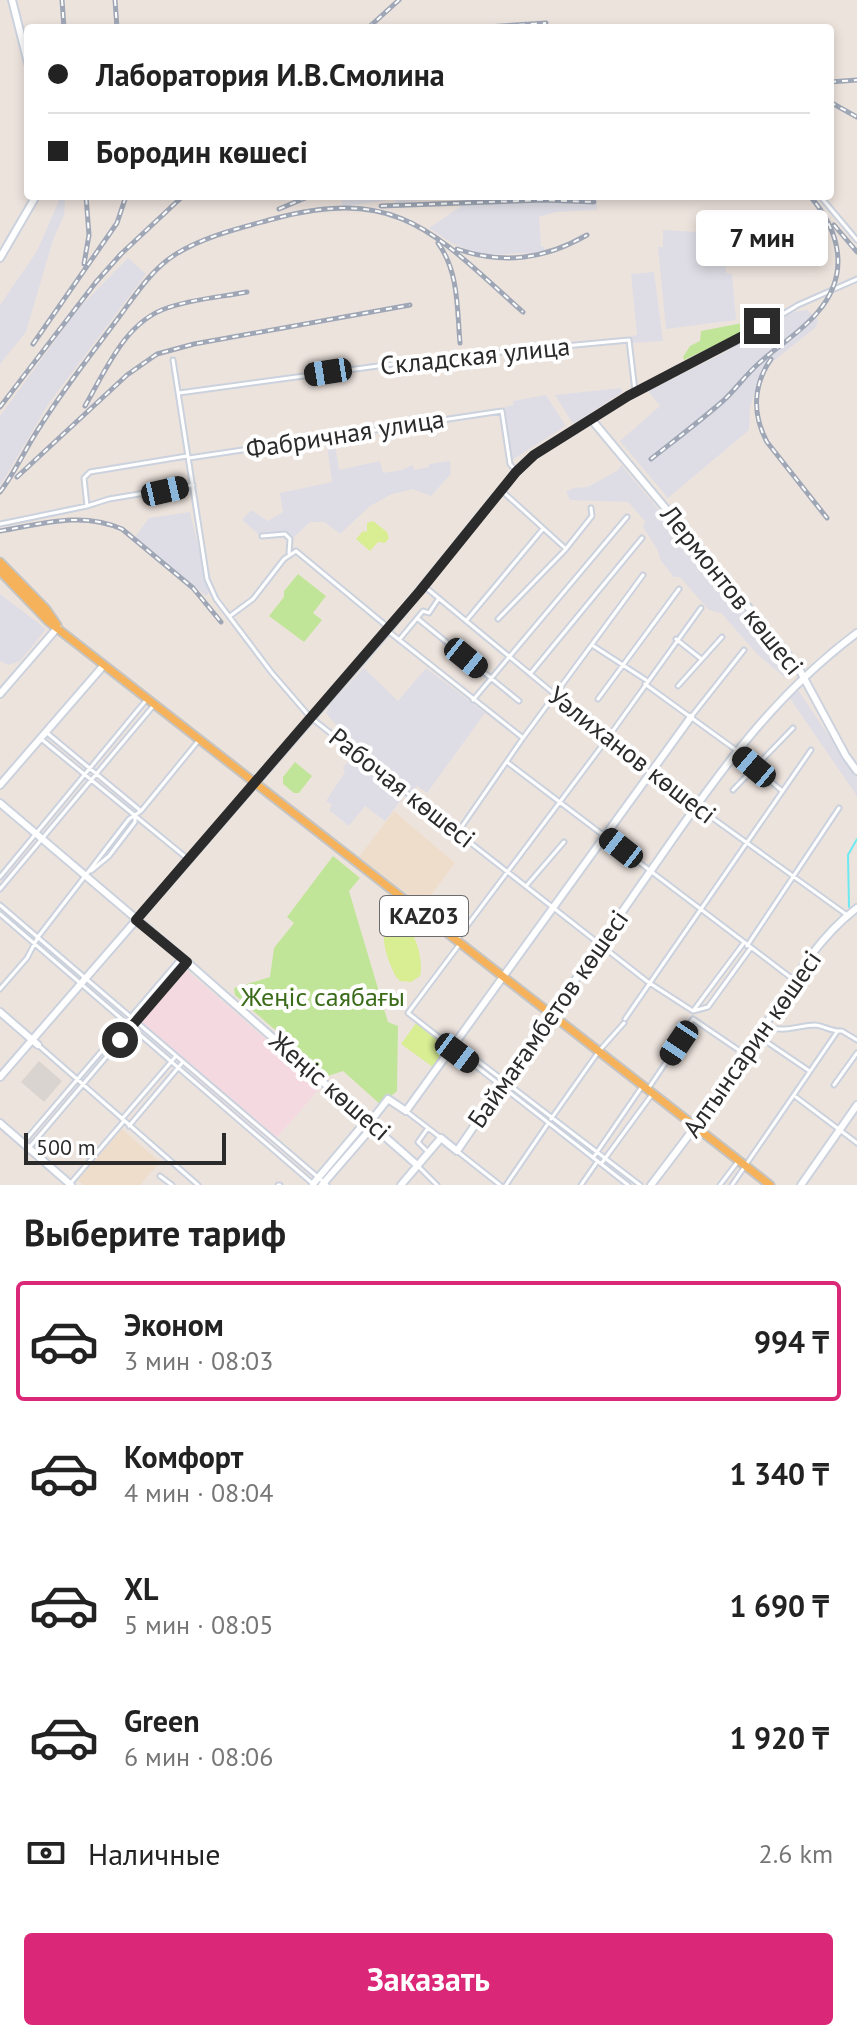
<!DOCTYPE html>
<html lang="ru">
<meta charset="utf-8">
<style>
:root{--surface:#fff;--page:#f2f2f2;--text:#222;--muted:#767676;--line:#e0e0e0;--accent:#db2777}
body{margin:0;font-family:"PT Sans",sans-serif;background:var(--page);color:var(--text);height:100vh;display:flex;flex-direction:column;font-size:30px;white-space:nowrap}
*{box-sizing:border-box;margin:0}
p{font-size:26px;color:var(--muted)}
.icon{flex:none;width:44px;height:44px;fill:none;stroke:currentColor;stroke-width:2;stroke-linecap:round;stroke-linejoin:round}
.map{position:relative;height:1185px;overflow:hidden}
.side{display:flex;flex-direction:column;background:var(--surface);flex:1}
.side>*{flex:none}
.hud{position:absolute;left:24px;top:24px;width:810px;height:176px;border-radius:8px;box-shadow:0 4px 12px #0003;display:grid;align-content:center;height:176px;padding:0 24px;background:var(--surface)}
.scale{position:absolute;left:24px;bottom:20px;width:202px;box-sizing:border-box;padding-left:8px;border:4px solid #2b2b2b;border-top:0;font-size:22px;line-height:28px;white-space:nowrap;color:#2b2b2b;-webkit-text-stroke:6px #fff;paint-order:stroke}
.end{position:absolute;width:36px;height:36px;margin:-18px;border:10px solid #2b2b2b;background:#fff;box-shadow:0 0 0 4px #fff}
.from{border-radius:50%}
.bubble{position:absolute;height:56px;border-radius:8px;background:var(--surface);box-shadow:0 4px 12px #0003;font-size:26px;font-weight:600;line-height:56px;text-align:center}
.car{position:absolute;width:24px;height:48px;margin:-24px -12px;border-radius:10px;box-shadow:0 0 6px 2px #0007;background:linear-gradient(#222 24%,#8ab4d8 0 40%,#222 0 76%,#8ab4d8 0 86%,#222 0)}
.hud b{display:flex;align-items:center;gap:28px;height:76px;font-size:30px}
.hud b+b{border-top:2px solid var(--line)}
.hud i{width:20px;height:20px;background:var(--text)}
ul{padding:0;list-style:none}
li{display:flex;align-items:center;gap:24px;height:120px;margin:0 16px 12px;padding:0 8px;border:4px solid transparent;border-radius:8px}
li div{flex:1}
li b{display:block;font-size:30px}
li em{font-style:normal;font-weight:600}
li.current{border-color:var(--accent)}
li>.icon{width:72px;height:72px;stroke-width:1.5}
h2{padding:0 24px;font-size:36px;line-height:96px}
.pay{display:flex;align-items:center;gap:20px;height:88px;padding:0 24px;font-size:30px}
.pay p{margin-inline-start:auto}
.action{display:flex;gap:16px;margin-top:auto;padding:16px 24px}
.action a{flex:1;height:92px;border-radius:8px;background:var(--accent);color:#fff;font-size:32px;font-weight:600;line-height:92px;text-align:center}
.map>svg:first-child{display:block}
.industrial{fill:#dedde5}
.education{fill:#efddcc}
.medical{fill:#f4dae0}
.green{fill:#c1e598}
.pitch{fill:#d9ed93}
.plaza{fill:#d9d4d0}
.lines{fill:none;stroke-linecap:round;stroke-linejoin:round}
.stream{stroke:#6de9f2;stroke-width:2}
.street-casing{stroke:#cbd2dd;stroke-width:7}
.secondary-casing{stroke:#cbd2dd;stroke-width:10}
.primary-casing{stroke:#c4c4c4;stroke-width:11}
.street{stroke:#fff;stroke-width:3}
.secondary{stroke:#fff;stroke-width:6}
.primary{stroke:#f5b25a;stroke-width:7}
.rail-casing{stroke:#9fa7b6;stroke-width:5}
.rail{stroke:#fff;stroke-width:2;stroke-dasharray:6;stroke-linecap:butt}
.route{stroke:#2b2b2b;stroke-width:10}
.labels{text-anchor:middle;stroke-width:8;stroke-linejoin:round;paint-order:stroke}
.shield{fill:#fff;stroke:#6b6b6b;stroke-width:2}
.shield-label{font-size:24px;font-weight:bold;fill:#2b2b2b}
.street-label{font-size:26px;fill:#2b2b2b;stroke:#fff}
.park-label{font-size:26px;fill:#3a6b18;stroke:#fff}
</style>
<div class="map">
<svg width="857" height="1185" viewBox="0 0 857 1185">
<rect width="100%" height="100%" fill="#ede3dd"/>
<!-- industrial -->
<path class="industrial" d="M61,196L65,198L64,215L53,240L26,332L0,364V305L37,251Z
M341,196H460L396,203L395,199L342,207Z
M477,196H596L597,210L556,212L539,217L541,246L544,247L545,252L484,255L453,244L429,228L463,205V198Z
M699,229H724L726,273L732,274L736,320L666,329L658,247H663V230L697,232Z
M128,258L146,274L49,403L0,486V416L78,309Z
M654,272L663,341L632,343L631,336L637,335L631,274Z
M807,310L818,320L816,327L761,371L750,408L749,430L668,498L620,441L660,406L648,391L737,346L793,312Z
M621,388L623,392L573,424L555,395Z
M546,395L566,426L512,460L505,407L513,405V401Z
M334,438L339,470L380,461L383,473L402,470L413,465L414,470L429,467V464L450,461L451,474L431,496L413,489L392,494L370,506L340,534L324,522H310L292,539L283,532L258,534L242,520L251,510L268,521L283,512L280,493L332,482L326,439Z
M621,465L773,645L769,649L789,673L784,677L757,654L721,613L709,610L680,577H674L661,561L657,549L643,527L645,521L628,502L570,500L566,492L573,488L588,487L618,470Z
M190,512L209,593L206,596L135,537L149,518Z
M0,594L46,629L20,661L8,665L0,661Z
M364,668L398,701L426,668L485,713L427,793L417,786L402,799L385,821L365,806L349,826L329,810L332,805L326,801L345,772L343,767L359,749L345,737L348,732L338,727L326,713L331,703Z
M798,690L857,777V796L789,697Z"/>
<!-- education -->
<path class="education" d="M394,811L455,863L423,906L359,857Z
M122,1129L160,1162L140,1185H83L78,1180Z"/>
<!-- medical -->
<path class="medical" d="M184,968L321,1087L275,1140L139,1020Z"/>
<!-- green -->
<path class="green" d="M758,320L760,324L684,360L683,357L690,346L700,341L701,331Z
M298,574L326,596L313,613L322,620L304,642L269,616L284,597V591Z
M295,762L312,776L299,793H294L283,784V777Z
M333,856L360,878L349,891L388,1022L398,1026L397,1091L381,1105L343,1071L328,1076L235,995L234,988L270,977L274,948L294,923L287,917Z"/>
<!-- pitch -->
<path class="pitch" d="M373,521L387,532L389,538L385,543L378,542L370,551L356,539L363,531L367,532V523Z
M399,920C415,927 424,960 420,976L411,982L400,981L396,977C388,961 372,924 399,920Z
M417,1022L449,1046L433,1067L401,1044Z"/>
<!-- plaza -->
<path class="plaza" d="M39,1061L62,1081L44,1102L21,1082Z"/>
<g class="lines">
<!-- stream -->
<path class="stream" d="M849,907L848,855L857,839"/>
<!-- street casing -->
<g class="street-casing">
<path id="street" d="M820,196L857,240
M173,360L207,579L216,599L272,673L310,717L648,982L693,1011
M179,393L437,358L629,340L635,391
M591,419L674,370L737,342L798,305L857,279
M189,458L502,411L510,464L516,471
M501,490L566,549
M87,506L109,499L193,485
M0,524L87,506L84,478L90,472L187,456
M262,536L285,534L290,539L289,553
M424,586L650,773L847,915
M230,616L253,599L284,559L296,551L389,628
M417,618L519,701
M498,619L565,550L592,516L591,508
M466,621L542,530
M388,631L523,738
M676,639L700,658
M399,640L423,611L429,613L439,598
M592,645L646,680
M530,674L642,538
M645,684L736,750
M678,686L722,637
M598,699L679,589
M473,700L627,517
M691,717L744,650
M46,732L141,811
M40,738L188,859
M738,754L781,790
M507,762L794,980
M733,790L793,728
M458,832L523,738L643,575
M91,871L109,856L135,822V817
M0,877L147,699
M527,885L564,842
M0,889L154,705
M0,905L327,1185
M0,914L312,1183
M458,938L607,739L701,608
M459,945L408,1013L628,1185
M747,946L839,808
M0,989L27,958L38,937L129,819L141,811L199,740
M693,1011L708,1007L750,949
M693,1011L743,944
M625,1019L811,750
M693,1019L746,1055
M773,1028C786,1032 801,1025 815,1025C825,1026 832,1032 842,1031L857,1040
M758,1036L808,1070
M456,1044L640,1185
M38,1045L198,1185
M834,1085L857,1053
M648,1089L679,1043L678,1037L693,1019
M796,1097L857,1143
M406,1111L441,1138
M122,1119L176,1056
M551,1119L599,1051L624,1023
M129,1126L183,1062
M428,1128L418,1142L428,1152
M23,1143L182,957
M29,1148L187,962
M457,1151L500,1185
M593,1158L641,1088
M601,1164L653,1093
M417,1165L437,1185
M160,1176L172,1185
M69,1185L124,1121
M278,1185H280
M506,1185L547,1125
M581,1185L597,1162
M720,1185L739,1160
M732,1185L837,1032"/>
</g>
<!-- secondary casing -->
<g class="secondary-casing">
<path id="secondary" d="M12,0L28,63
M0,258L36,196
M0,694L58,627
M0,785L104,665
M0,803L187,962L417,1165
M0,1012L38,1045
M0,1077L387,631L516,472L534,455L591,419L798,667L846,756L857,771
M370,1122L388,1099L406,1111L691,717
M0,1123L71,1185
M313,1184L367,1120
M322,1185L374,1125
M401,1185L441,1138L457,1151C518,1062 579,974 640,886C708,790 762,704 857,633
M651,1185C684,1142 716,1100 746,1055C780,1005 808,945 857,908
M801,1185L857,1105"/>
</g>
<!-- primary casing -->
<g class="primary-casing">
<path id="primary" d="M0,562L46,609L57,625
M0,571L49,622L770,1185"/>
</g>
<!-- street -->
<use href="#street" class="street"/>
<!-- secondary -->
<use href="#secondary" class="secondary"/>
<!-- primary -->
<use href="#primary" class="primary"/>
<!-- rail casing -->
<g class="rail-casing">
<path id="rail" d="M62,0L64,28
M115,0L117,28
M368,28L399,0
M471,28L546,23
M830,82L857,80
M830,102L857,117
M381,206L545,200L594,202
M279,209L310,196
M834,225L857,252
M438,243C459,272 457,309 460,343
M457,249C504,265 545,259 587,235
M84,264L89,235L86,196
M33,344L117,223L126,196
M771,359C753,385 752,414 767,442L827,518
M85,406C106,370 125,322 167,308C192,299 221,297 247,292
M0,407L96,282L121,254L183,196
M651,459C675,440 700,421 723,401C735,390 745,376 757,365C776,347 800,333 817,313C851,274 840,231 810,196
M17,477L127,375L157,354L194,344L410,305
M0,492C16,471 26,447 41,425C65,387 93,352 119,317C136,294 152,269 176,254C205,236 240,228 273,219C399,185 435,234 523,312
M0,531C42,524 81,511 122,529L193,588L221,622"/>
</g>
<!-- rail -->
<use href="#rail" class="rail"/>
</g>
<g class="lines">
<!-- route -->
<path class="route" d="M120,1040L187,962L136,920L420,591L516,472L534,455L628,396L762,326"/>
</g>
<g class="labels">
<!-- shield labels -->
<rect class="shield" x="380" y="896" width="88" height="40" rx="6"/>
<g class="shield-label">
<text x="424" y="924">KАZ03</text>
</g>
<!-- street labels -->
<g class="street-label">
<text transform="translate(475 356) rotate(-6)" y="9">Складская улица</text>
<text transform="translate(345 434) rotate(-9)" y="9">Фабричная улица</text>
<text transform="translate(732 590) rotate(51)" y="9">Лермонтов көшесі</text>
<text transform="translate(632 755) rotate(38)" y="9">Уәлиханов көшесі</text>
<text transform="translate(402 788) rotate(38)" y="9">Рабочая көшесі</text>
<text transform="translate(548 1019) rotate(-55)" y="9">Баймағамбетов көшесі</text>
<text transform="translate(752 1044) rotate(-55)" y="9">Алтынсарин көшесі</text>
<text transform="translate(330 1086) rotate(41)" y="9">Жеңіс көшесі</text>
</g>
<!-- park labels -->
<g class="park-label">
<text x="323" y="1006">Жеңіс саябағы</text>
</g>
</g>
</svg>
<div class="scale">500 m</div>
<i class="end from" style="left:120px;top:1040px"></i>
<i class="end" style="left:762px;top:326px"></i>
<div class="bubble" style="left:696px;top:210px;width:132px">7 мин</div>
<i class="car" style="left:328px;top:372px;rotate:261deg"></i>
<i class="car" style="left:165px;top:491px;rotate:77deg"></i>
<i class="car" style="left:466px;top:658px;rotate:129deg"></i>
<i class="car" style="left:754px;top:767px;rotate:310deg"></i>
<i class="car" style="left:621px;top:848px;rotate:308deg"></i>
<i class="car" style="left:679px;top:1043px;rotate:214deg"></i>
<i class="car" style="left:457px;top:1053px;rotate:127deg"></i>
<div class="hud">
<b><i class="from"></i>Лаборатория И.В.Смолина</b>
<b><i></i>Бородин көшесі</b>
</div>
</div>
<section class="side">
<h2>Выберите тариф</h2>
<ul>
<li class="current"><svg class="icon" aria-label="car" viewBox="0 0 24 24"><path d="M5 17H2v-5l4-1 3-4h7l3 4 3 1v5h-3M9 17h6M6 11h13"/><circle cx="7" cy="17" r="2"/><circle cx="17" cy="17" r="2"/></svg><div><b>Эконом</b><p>3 мин · 08:03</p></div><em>994 ₸</em></li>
<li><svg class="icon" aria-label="car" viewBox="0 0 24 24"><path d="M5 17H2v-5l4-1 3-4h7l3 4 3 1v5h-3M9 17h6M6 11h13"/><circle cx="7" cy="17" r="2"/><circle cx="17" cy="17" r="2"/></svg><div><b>Комфорт</b><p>4 мин · 08:04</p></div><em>1 340 ₸</em></li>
<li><svg class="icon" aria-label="car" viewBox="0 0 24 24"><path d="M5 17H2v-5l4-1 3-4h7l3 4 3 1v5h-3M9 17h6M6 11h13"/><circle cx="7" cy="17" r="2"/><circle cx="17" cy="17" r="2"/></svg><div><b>XL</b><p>5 мин · 08:05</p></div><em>1 690 ₸</em></li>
<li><svg class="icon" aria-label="car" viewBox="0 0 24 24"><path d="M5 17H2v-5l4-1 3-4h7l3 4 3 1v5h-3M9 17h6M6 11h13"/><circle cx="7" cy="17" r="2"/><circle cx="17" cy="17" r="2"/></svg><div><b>Green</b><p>6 мин · 08:06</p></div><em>1 920 ₸</em></li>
</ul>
<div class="pay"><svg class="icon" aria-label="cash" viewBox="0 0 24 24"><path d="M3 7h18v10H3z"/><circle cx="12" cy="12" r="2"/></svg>Наличные<p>2.6 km</p></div>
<div class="action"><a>Заказать</a></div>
</section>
